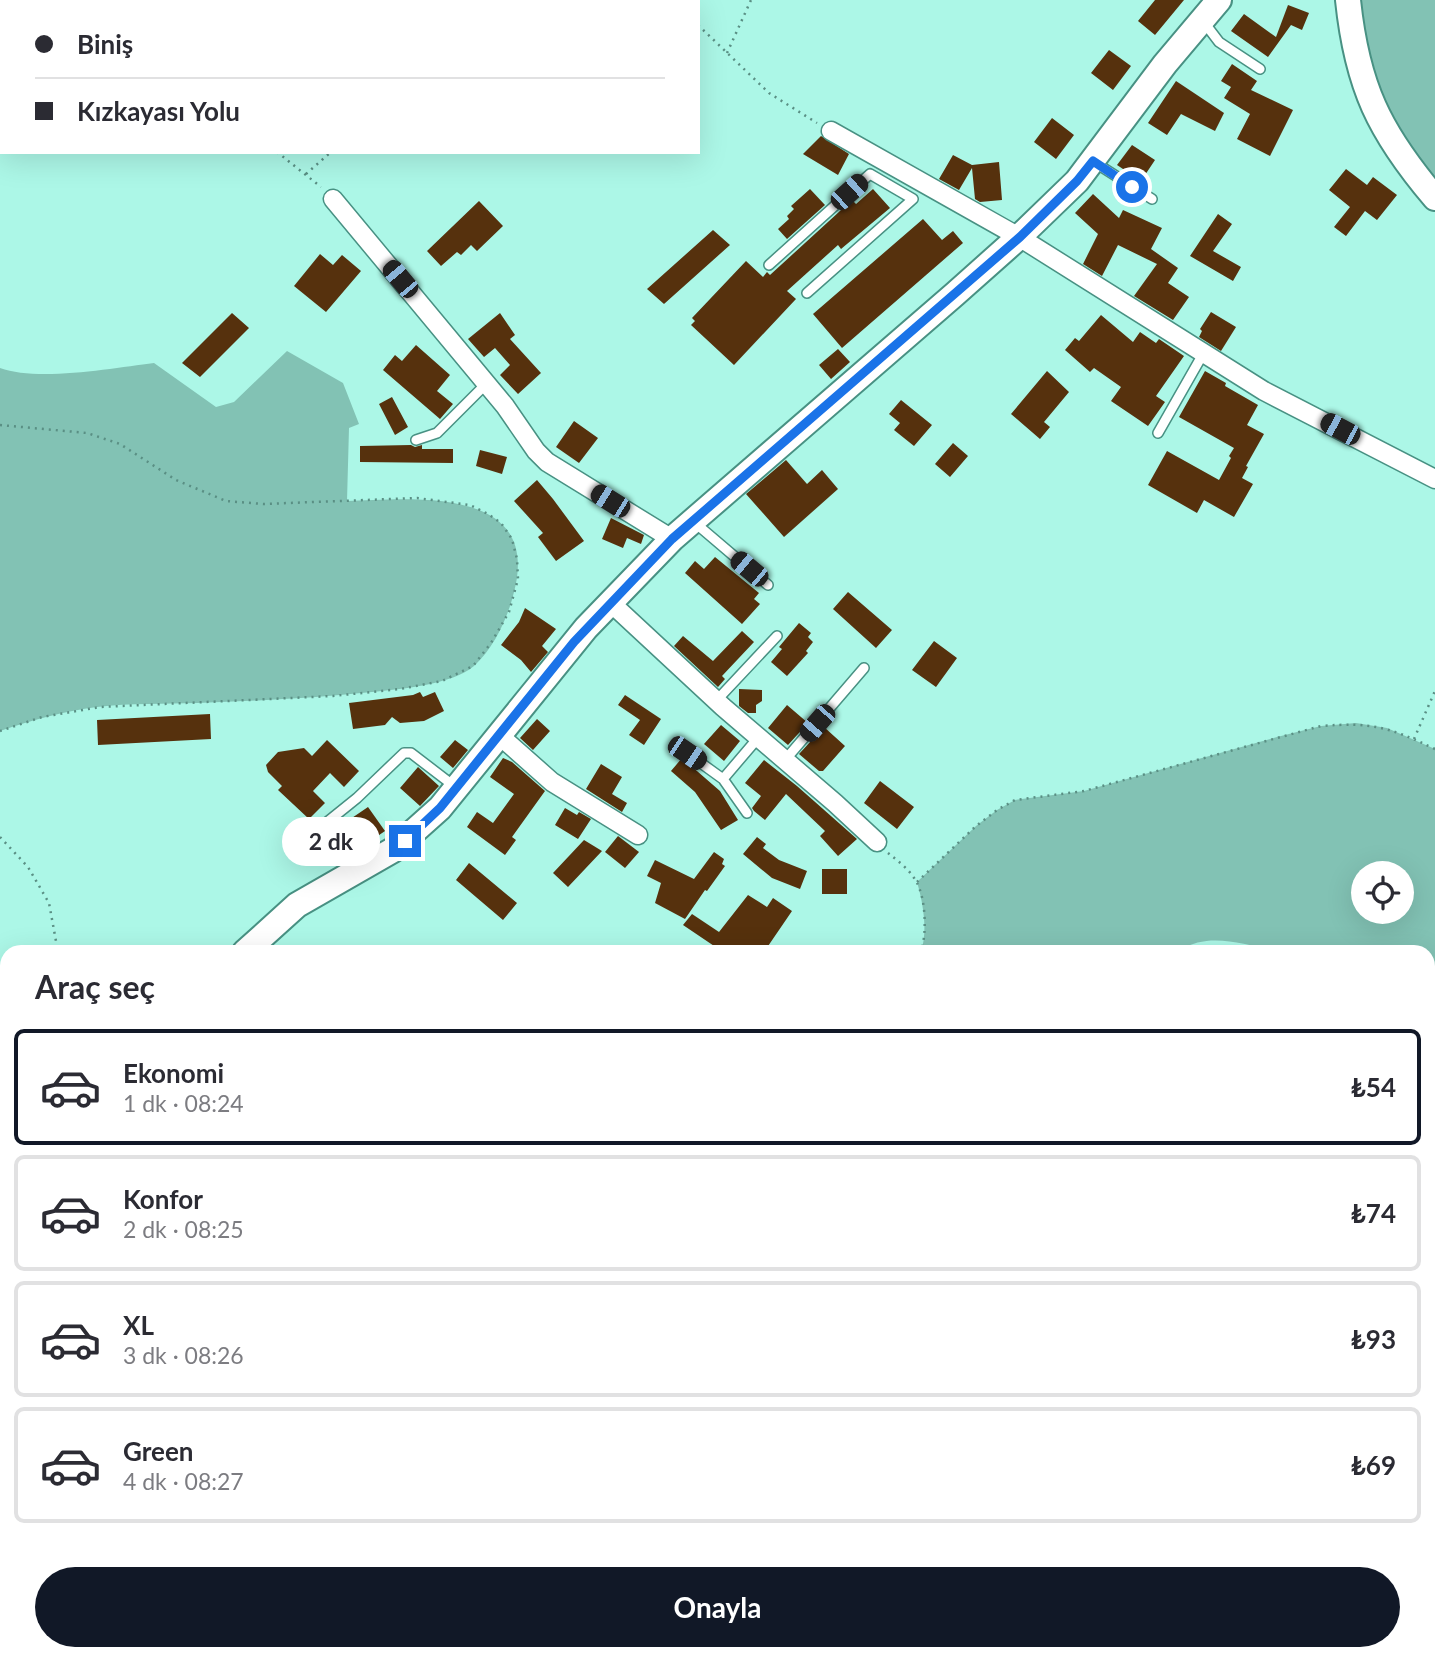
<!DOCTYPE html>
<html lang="tr">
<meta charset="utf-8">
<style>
:root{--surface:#fff;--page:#f7f7f7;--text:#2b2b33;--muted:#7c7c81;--line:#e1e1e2;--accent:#111827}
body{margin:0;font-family:Lato,sans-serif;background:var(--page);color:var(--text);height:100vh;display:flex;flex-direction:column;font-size:26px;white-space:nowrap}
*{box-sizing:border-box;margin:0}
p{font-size:23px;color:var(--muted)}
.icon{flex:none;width:38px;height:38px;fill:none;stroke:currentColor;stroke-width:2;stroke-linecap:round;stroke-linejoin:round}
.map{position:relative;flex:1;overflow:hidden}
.drawer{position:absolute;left:0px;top:945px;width:1435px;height:716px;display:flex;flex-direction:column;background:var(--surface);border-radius:21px 21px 0 0;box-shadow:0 7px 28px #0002}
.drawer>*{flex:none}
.top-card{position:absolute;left:0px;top:0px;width:700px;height:154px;box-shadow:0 7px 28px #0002;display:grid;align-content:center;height:154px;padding:0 35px;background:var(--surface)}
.controls{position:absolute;left:1351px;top:861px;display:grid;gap:14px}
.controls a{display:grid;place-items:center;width:63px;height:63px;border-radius:50%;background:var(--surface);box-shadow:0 7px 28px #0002;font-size:35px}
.end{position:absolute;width:32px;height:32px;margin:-16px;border:9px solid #1a73e8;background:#fff;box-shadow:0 0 0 4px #fff}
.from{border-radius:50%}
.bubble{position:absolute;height:49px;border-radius:24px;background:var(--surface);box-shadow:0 7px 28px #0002;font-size:23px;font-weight:700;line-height:49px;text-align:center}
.car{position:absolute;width:21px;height:42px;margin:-21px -10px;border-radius:9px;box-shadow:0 0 5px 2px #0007;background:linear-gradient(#222 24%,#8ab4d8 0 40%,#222 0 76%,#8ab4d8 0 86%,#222 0)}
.top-card b{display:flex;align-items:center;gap:24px;height:66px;font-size:26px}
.top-card b+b{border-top:2px solid var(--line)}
.top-card i{width:18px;height:18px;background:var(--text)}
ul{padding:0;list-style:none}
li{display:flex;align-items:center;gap:21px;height:116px;margin:0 14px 10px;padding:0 21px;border:4px solid var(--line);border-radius:10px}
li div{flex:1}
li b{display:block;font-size:26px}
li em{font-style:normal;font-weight:700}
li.current{border-color:var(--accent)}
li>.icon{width:63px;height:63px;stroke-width:1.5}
h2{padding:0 35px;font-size:32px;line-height:84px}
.button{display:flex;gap:14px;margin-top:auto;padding:14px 35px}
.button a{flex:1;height:80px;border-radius:42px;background:var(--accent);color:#fff;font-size:28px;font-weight:700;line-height:80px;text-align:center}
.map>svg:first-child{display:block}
.green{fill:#82c2b4;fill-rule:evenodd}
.building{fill:#56310d}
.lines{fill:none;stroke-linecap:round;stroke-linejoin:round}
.lane-casing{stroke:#489183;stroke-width:12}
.street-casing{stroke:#489183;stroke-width:21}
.secondary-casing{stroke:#489183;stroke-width:28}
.path{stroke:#5a8f84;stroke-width:2.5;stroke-dasharray:2 5;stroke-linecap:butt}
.lane{stroke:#fff;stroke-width:9}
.street{stroke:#fff;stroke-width:18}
.secondary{stroke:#fff;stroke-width:24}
.route{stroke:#1a73e8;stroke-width:9}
</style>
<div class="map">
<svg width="1435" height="1660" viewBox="0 0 1435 1660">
<rect width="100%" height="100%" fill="#acf7e7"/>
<!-- green -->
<path class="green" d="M1348,0H1435V198L1406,161Z
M287,351L343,383L359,424L349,428L347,501C412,499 542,485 514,592C508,617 494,648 474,666C451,685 401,689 372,692C314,698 256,701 198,703C165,704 130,703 97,707C64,711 32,720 0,731V368C38,382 113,368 154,363L216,407L234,402Z
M1356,723L1387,728L1435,749V1076L1428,1071V952C1383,952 1337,954 1292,952C1255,951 1216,928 1180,950L1183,952H921C928,930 923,903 917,882L976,826L997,810L1015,800L1084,791L1277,737L1321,726ZM1363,873H1402V912H1363Z
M1435,1093V1603L1428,1572V1100Z
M0,1423L7,1426V1509L0,1512Z
M248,1654H389L381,1660H239Z"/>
<!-- building -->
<path class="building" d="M1155,0H1184L1155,35L1138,21Z
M1288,5L1309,13L1302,30L1291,25L1268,57L1231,31L1244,14L1276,37Z
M1109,50L1131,66L1113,90L1091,73Z
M1232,64L1257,81L1251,90L1293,110L1270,156L1237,139L1250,114L1224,98L1231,87L1221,81Z
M1176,81L1224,113L1215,131L1181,114L1167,135L1148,123Z
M1052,118L1074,135L1056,159L1034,142Z
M821,136L849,154L838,175L803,154Z
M1132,145L1155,160L1141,181L1117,165Z
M953,155L972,165L999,162L1002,200L980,202L975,199L972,168L959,190L939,179Z
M1346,169L1367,185L1373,177L1397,195L1377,220L1365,211L1346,236L1334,227L1350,207L1329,190Z
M810,189L825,205L787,239L778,229L789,219L787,216L794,209L791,206Z
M873,189L890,208L841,249L838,245L787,291L796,299L734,365L691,325L695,321L692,318L746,261L763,277L767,272L770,275L852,200L856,204Z
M1093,194L1119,218L1123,210L1162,228L1151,249L1178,268L1168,283L1189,297L1173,320L1134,296L1157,264L1118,245L1102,276L1083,264L1098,234L1075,213Z
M479,201L503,226L477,251L471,245L461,255L457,252L441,266L427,251Z
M1218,214L1232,224L1213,251L1241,267L1233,281L1190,256Z
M923,219L942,240L953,231L963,243L842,348L813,314Z
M713,230L730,245L664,304L647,289Z
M320,254L333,265L342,255L361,271L326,312L294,286Z
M1211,312L1236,327L1221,351L1199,337L1202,331L1200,329Z
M232,313L249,328L200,377L182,363Z
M500,313L515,335L510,339L541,373L518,394L500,375L510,365L495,348L484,357L468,339Z
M1101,315L1133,342L1140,332L1156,343L1159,339L1184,356L1156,396L1165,402L1148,426L1111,401L1121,387L1094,368L1090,372L1065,350L1075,338L1079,341Z
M416,345L450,375L437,391L453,404L440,419L383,370L395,355L402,361Z
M838,349L850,362L831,379L819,365Z
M1047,371L1069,392L1044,422L1050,427L1040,439L1011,414Z
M1205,371L1226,383L1225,386L1258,405L1247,425L1264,434L1246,466L1248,467L1242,478L1253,484L1234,517L1204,500L1197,513L1148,485L1167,451L1219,480L1231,458L1229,456L1234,448L1179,417Z
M392,397L408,427L395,435L379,404Z
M901,400L932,425L914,446L894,430L900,423L889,414Z
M574,421L598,438L579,463L556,447Z
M953,443L968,456L950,477L935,464Z
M411,445L415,447L422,445V449H453V463L360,462V446Z
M480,450L507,457L502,474L476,466Z
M786,460L807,484L822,470L838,489L784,537L746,494Z
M537,480L553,499L584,541L556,561L538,537L543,533L514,501Z
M611,518L644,535L641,544L627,538L623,548L602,539Z
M715,557L759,593L754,599L760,604L742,624L685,573L695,561L704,569Z
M848,592L892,630L876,648L833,609Z
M525,608L556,629L542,646L548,652L531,672L521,660L501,645L519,622Z
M799,623L811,633L808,637L813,642L806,651L808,653L787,676L771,662L782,649L779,647Z
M742,631L754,642L722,676L725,679L718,687L674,646L683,636L713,661Z
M934,641L957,658L936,687L912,670Z
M739,689L762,690V701L756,705V713H748L739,706Z
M420,692L423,697L435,692L444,711L424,721L400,723L392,717L385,725L353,729L349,703L413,695Z
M625,695L661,719L644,745L629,735L640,720L618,705Z
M787,705L808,723L788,745L768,728Z
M210,714L211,739L98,745L97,720Z
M537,719L550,731L533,750L520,738Z
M721,725L740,741L724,761L704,744Z
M824,727L845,746L823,771H819L799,754Z
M327,740L359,771L344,787L330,773L313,791L325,803L309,819L278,790L282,786L268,772L266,765L278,752L304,748L312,756Z
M455,740L468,750L453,768L440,757Z
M503,758L512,762L545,791L512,837L516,840L505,855L467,827L477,812L493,823L514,794L490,777Z
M682,758L720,791L738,820L721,830L695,792L671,771Z
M764,760L797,786L857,839L838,856L820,836L825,831L786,794L765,820L754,811L752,808L761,796L745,783Z
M601,764L622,777L612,794L627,803L622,812L586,789Z
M418,767L439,786L420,806L400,788Z
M880,781L914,807L897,829L864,803Z
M368,807L385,831L363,846L346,822Z
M565,808L577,815L579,812L591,819L578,839L555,825Z
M618,836L639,852L625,868L605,852Z
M757,837L766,844L763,848L779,860L807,871L800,889L772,878L743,854Z
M584,840L602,851L568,887L553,873Z
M714,852L724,859L722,864L725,866L707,891L705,890L685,919L655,903L661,883L647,876L655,860L694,879Z
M469,863L517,903L503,920L456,880Z
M822,869H847V894H822Z
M748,895L767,907L773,898L792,911L764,952H723L683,925L692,914L719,932Z"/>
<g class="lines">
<!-- lane casing -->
<g class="lane-casing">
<path id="lane" d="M1203,21L1219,42L1260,69
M1094,162L1152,199
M769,265L870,174L913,199L807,293
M1158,433L1203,354
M416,440L437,433L486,384
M694,522L768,585
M716,701L777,636
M687,753L723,779L747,813
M785,760L864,668
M723,779L758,738
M321,827L357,798L404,753H411L454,786"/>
</g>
<!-- street casing -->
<g class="street-casing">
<path id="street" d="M831,131L1019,237L1264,391L1435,479
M333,199L505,406L536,451L547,462L672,539
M611,603L723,707L835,803L877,842
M499,735L552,782L638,835"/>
</g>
<!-- secondary casing -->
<g class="secondary-casing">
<path id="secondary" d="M1348,0C1357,86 1379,132 1435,198
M245,952L297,905L393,850L440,808L586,628L672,539L955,294L1019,237L1077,181L1165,64L1219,0
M0,1187L7,1181
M0,1550L7,1554
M220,1654L226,1660"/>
</g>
<!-- path -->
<path class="path" d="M94,0L96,2
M675,0L677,2
M509,2L511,0
M698,25L769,93L817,123
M727,53L751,0
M277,152L321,187
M306,174L331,152
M0,425L87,433L120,444L176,480L226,501L263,504L417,498L470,505L488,514L501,523L512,539L517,559L518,579L509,612L491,643L473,666L442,681L400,689L333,696L100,707L42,717L0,731
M1414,739L1435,691
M0,837L28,867L49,903L58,952
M888,853C898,861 909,869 916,881C926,898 927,933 921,952
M917,882L976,826L997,810L1015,800L1084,791L1321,726C1372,722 1389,727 1435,749
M0,1512L7,1509
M1428,1572L1435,1603
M1428,1646L1434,1626L1435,1612
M482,1654L492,1660
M723,1654L733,1656L738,1654
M973,1654V1660
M381,1660L389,1654
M515,1660L527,1654
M1421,1660L1424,1654"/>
<!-- lane -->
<use href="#lane" class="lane"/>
<!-- street -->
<use href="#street" class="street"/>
<!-- secondary -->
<use href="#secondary" class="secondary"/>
</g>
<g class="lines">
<!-- route -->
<path class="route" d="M405,841L440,808L574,642L672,539L1020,237L1077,181L1093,161L1132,187"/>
</g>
</svg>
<div class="controls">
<a><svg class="icon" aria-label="locate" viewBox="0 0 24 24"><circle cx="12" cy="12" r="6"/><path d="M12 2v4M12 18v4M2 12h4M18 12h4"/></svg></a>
</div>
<i class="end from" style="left:1132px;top:187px"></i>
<i class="end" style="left:405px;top:841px"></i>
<div class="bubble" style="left:282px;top:817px;width:98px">2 dk</div>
<i class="car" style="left:849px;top:192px;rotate:48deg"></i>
<i class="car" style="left:400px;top:279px;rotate:320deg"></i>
<i class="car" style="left:1340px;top:429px;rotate:298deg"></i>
<i class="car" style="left:610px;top:501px;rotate:302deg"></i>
<i class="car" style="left:749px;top:569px;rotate:310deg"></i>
<i class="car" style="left:817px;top:723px;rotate:221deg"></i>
<i class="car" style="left:687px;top:753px;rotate:124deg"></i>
<div class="top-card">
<b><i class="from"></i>Biniş</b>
<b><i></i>Kızkayası Yolu</b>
</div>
<section class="drawer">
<h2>Araç seç</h2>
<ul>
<li class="current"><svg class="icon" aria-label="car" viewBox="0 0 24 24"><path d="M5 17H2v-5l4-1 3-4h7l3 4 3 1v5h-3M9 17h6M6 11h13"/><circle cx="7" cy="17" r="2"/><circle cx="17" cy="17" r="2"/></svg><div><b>Ekonomi</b><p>1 dk · 08:24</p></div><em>₺54</em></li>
<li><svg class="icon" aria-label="car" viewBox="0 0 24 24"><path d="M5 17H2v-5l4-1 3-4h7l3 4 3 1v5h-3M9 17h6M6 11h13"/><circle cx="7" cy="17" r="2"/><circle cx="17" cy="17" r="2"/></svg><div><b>Konfor</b><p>2 dk · 08:25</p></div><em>₺74</em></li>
<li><svg class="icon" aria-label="car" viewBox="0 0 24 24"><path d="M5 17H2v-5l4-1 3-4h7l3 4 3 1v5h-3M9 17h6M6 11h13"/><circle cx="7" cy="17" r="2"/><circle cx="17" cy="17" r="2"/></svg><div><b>XL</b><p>3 dk · 08:26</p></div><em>₺93</em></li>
<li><svg class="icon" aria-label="car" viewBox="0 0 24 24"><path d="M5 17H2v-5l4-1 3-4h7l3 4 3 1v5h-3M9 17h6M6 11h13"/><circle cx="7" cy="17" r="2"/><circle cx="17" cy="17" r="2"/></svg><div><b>Green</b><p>4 dk · 08:27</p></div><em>₺69</em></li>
</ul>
<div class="button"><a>Onayla</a></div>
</section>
</div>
